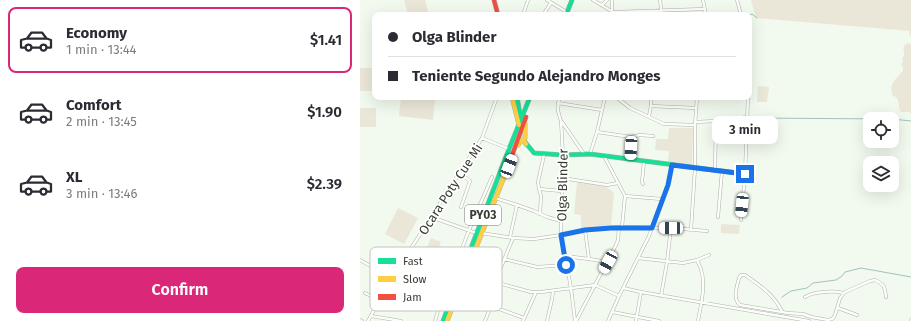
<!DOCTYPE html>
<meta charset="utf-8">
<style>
:root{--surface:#fff;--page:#f7f7f7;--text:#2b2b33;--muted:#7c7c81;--line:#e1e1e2;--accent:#db2777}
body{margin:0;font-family:"Fira Sans",sans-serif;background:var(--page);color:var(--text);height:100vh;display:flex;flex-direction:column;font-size:15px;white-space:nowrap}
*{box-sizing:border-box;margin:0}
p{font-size:13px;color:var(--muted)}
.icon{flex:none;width:22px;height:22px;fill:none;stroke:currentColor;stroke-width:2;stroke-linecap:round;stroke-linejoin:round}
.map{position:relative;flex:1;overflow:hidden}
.sheet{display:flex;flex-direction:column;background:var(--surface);width:360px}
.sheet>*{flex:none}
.guide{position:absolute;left:12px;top:12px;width:380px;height:88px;border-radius:8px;box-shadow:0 4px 16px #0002;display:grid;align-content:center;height:88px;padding:0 16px;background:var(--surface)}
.buttons{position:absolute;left:503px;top:112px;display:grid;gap:8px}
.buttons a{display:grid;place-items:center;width:36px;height:36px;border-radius:8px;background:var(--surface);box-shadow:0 4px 16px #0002;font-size:20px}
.end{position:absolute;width:18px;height:18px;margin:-9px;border:5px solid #1a73e8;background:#fff;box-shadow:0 0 0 2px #fff}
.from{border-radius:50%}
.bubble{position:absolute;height:28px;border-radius:8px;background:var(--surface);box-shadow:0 4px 16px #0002;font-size:13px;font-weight:600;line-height:28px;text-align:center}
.car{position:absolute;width:12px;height:24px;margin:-12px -6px;border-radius:5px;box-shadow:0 0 3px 1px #0007;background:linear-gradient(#fff 24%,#345 0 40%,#fff 0 76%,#345 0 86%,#fff 0)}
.guide b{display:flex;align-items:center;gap:14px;height:38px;font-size:15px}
.guide b+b{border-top:1px solid var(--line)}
.guide i{width:10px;height:10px;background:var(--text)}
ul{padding:7px 0 0;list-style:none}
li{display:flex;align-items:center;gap:12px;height:66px;margin:0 8px 6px;padding:0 8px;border:2px solid transparent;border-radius:8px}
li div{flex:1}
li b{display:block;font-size:15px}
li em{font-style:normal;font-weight:600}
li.selected{border-color:var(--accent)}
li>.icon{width:36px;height:36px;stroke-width:1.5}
.action{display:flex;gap:8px;margin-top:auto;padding:8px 16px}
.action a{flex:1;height:46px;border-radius:8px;background:var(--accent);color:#fff;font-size:16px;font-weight:600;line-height:46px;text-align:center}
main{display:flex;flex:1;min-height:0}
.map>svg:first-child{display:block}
.green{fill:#ebe7d8}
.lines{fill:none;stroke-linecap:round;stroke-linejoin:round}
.stream{stroke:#a2c3be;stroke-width:1}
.street-casing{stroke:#acb3a8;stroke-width:3.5}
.fast-casing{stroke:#acb3a8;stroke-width:5}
.slow-casing{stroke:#acb3a8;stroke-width:5}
.jam-casing{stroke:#acb3a8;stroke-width:5}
.street{stroke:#fdfefc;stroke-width:2.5}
.fast{stroke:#16e098;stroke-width:4}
.slow{stroke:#ffcf43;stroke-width:4}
.jam{stroke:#f24e42;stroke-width:4}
.route{stroke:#1a73e8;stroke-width:5}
.labels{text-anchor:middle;stroke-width:3.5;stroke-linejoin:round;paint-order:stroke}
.shield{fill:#fff;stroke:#72786f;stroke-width:1}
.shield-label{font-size:12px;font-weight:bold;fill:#363e31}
.street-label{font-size:13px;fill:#363e31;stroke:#fff}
.key{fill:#fff;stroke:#c3c5c1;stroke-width:1}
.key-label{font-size:11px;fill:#363e31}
</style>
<main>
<section class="sheet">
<ul>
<li class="selected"><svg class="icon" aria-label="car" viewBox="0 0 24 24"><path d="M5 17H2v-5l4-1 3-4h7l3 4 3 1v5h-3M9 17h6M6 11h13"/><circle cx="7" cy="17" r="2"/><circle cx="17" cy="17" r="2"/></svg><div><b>Economy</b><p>1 min · 13:44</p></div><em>$1.41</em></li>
<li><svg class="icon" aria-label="car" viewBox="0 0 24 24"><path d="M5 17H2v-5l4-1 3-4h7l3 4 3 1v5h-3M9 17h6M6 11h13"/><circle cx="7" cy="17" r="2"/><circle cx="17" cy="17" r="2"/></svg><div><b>Comfort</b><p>2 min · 13:45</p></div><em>$1.90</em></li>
<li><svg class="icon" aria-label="car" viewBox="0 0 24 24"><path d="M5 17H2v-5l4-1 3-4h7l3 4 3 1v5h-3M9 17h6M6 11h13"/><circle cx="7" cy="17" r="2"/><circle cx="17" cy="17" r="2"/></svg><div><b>XL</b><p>3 min · 13:46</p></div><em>$2.39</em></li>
</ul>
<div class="action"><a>Confirm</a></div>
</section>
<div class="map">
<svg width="551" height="321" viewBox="0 0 551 321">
<rect width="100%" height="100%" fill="#f2f9ee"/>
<!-- green -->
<path class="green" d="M44,0H65L69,15H48Z
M391,0H551V36L549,34L550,31L396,18Z
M548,43L551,44V114L549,112H541C538,108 540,102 536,97L533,96C528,86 535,79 543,71V68L541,64L543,61C542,55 542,61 544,55C545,49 540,48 548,43Z
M0,68H15V91H0Z
M398,86L409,87L407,102H397Z
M41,97H75L73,120L39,116Z
M0,108H16V127H0Z
M309,128H333L332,165L308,162L309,151L295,150L296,139H308Z
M217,182L245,186L254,193L251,226L221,229V215L214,214Z
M38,208L58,218L44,244L25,234Z
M361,224L380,225L379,234L361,233Z
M71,238L81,242L76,256L65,252Z"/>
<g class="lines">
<!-- stream -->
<path class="stream" d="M389,15L392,14L397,18
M391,118L529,119
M532,119L551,121
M422,297L431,291L447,288L453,283L476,280L482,276L485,272L501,268L551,277"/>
<!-- street casing -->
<g class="street-casing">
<path id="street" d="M187,0L205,11
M233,0L253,12H256L345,9
M252,0V15
M300,0L302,15
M343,0L346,15
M377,0L381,15
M242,5L247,0
M163,15L168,0
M183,15L191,3
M199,97L198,111L201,121L203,155L201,235L211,288L215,321
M256,97L270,108L304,124L335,125
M198,103L242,110
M291,106L336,108
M289,116L291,106V97
M202,122L224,154
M335,122L356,121L388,117
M237,132L271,137L280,135L293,136
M122,138L149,149
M230,154L237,132L245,97
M244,156L265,196L262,227
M270,159L271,137
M355,170L356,121
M100,173L110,181L101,207
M202,178L247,185L258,183
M283,184L282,182L284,161
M179,189L202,191
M265,196L302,199
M135,198L157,205L174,211L187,217L201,221
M180,214L181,196L179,189L178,182L184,155
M71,217L116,233
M358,217L362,171
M381,220L385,174L388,97
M225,230L229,259
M331,230L335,168V125L337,97
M121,233L153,238L174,239L201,235L225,230L259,227L311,228L347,231
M150,237L157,205
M205,256L229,259L248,262
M278,258L323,263L337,260L349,255
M144,259L177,267L206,265
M0,260L32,278
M337,260C338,263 340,266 341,269C346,285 341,305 338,321
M105,274L171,292H181L235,285L259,296
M30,281L84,291L131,306L164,318
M135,282L153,238
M263,288L281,292L449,321
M5,293L19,300
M301,296L307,262L311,228
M445,297C452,292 475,290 483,293
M478,308L497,315
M422,311C412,293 402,287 385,275H381L379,278C377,287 372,298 380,305L428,313L443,314L451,317L468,320L472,319L474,317L476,312L480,298L485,292L510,281L515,280C524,284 525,287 526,297
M252,312L299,321
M11,316L41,321
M0,320L2,321
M8,321L30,281L122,138L137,97
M75,321L84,291L93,269L96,264L101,259L100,254L109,230L132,177
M125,321L131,306
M163,321L176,292
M187,321L192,299L193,291
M216,321L256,245L258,240L259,227
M248,321L259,296L289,236L308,185L312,165
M276,321L281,292
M551,321V320"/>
</g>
<!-- fast casing -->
<g class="fast-casing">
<path id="fast" d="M206,15L212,0
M157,97L161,120
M165,142L174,153L203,155L230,154L385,174
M83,321L149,149L170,97"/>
</g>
<!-- slow casing -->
<g class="slow-casing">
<path id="slow" d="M152,97L159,125
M165,124V138
M158,145L162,140L164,141L166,144
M87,321L146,172"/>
</g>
<!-- jam casing -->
<g class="jam-casing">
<path id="jam" d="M134,0L138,15
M146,172L166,117"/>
</g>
<!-- street -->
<use href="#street" class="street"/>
<!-- fast -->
<use href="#fast" class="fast"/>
<!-- slow -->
<use href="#slow" class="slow"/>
<!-- jam -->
<use href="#jam" class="jam"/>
</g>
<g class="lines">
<!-- route -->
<path class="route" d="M206,265L201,235L225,230L251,228H292L308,185L312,165L385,174"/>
</g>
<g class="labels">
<!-- shield labels -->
<rect class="shield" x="105" y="205" width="36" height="20" rx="3"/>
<g class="shield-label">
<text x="123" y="219">PY03</text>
</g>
<!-- street labels -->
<g class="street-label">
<text transform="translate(202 185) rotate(-89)" y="5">Olga Blinder</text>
<text transform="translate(90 189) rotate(-57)" y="5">Ocara Poty Cue Mi</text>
</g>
</g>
<!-- legend -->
<rect x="10" y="247" width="132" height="64" rx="6" class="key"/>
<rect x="18" y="258" width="18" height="6" fill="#16e098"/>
<rect x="18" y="276" width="18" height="6" fill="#ffcf43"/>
<rect x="18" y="294" width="18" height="6" fill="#f24e42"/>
<g class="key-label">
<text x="43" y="265">Fast</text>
<text x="43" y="283">Slow</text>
<text x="43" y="301">Jam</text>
</g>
</svg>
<div class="buttons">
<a><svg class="icon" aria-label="locate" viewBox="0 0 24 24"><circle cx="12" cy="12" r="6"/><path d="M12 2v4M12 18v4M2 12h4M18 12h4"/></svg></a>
<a><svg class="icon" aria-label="layers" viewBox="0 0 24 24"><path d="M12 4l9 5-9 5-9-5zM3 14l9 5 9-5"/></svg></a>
</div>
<i class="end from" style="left:206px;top:265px"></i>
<i class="end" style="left:385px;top:174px"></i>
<div class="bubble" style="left:352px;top:116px;width:66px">3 min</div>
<i class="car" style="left:271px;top:148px;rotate:183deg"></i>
<i class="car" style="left:149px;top:166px;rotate:21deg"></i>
<i class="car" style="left:382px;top:205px;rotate:186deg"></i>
<i class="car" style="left:311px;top:228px;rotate:271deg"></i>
<i class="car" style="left:248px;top:262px;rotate:209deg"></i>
<div class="guide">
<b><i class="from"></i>Olga Blinder</b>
<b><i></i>Teniente Segundo Alejandro Monges</b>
</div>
</div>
</main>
